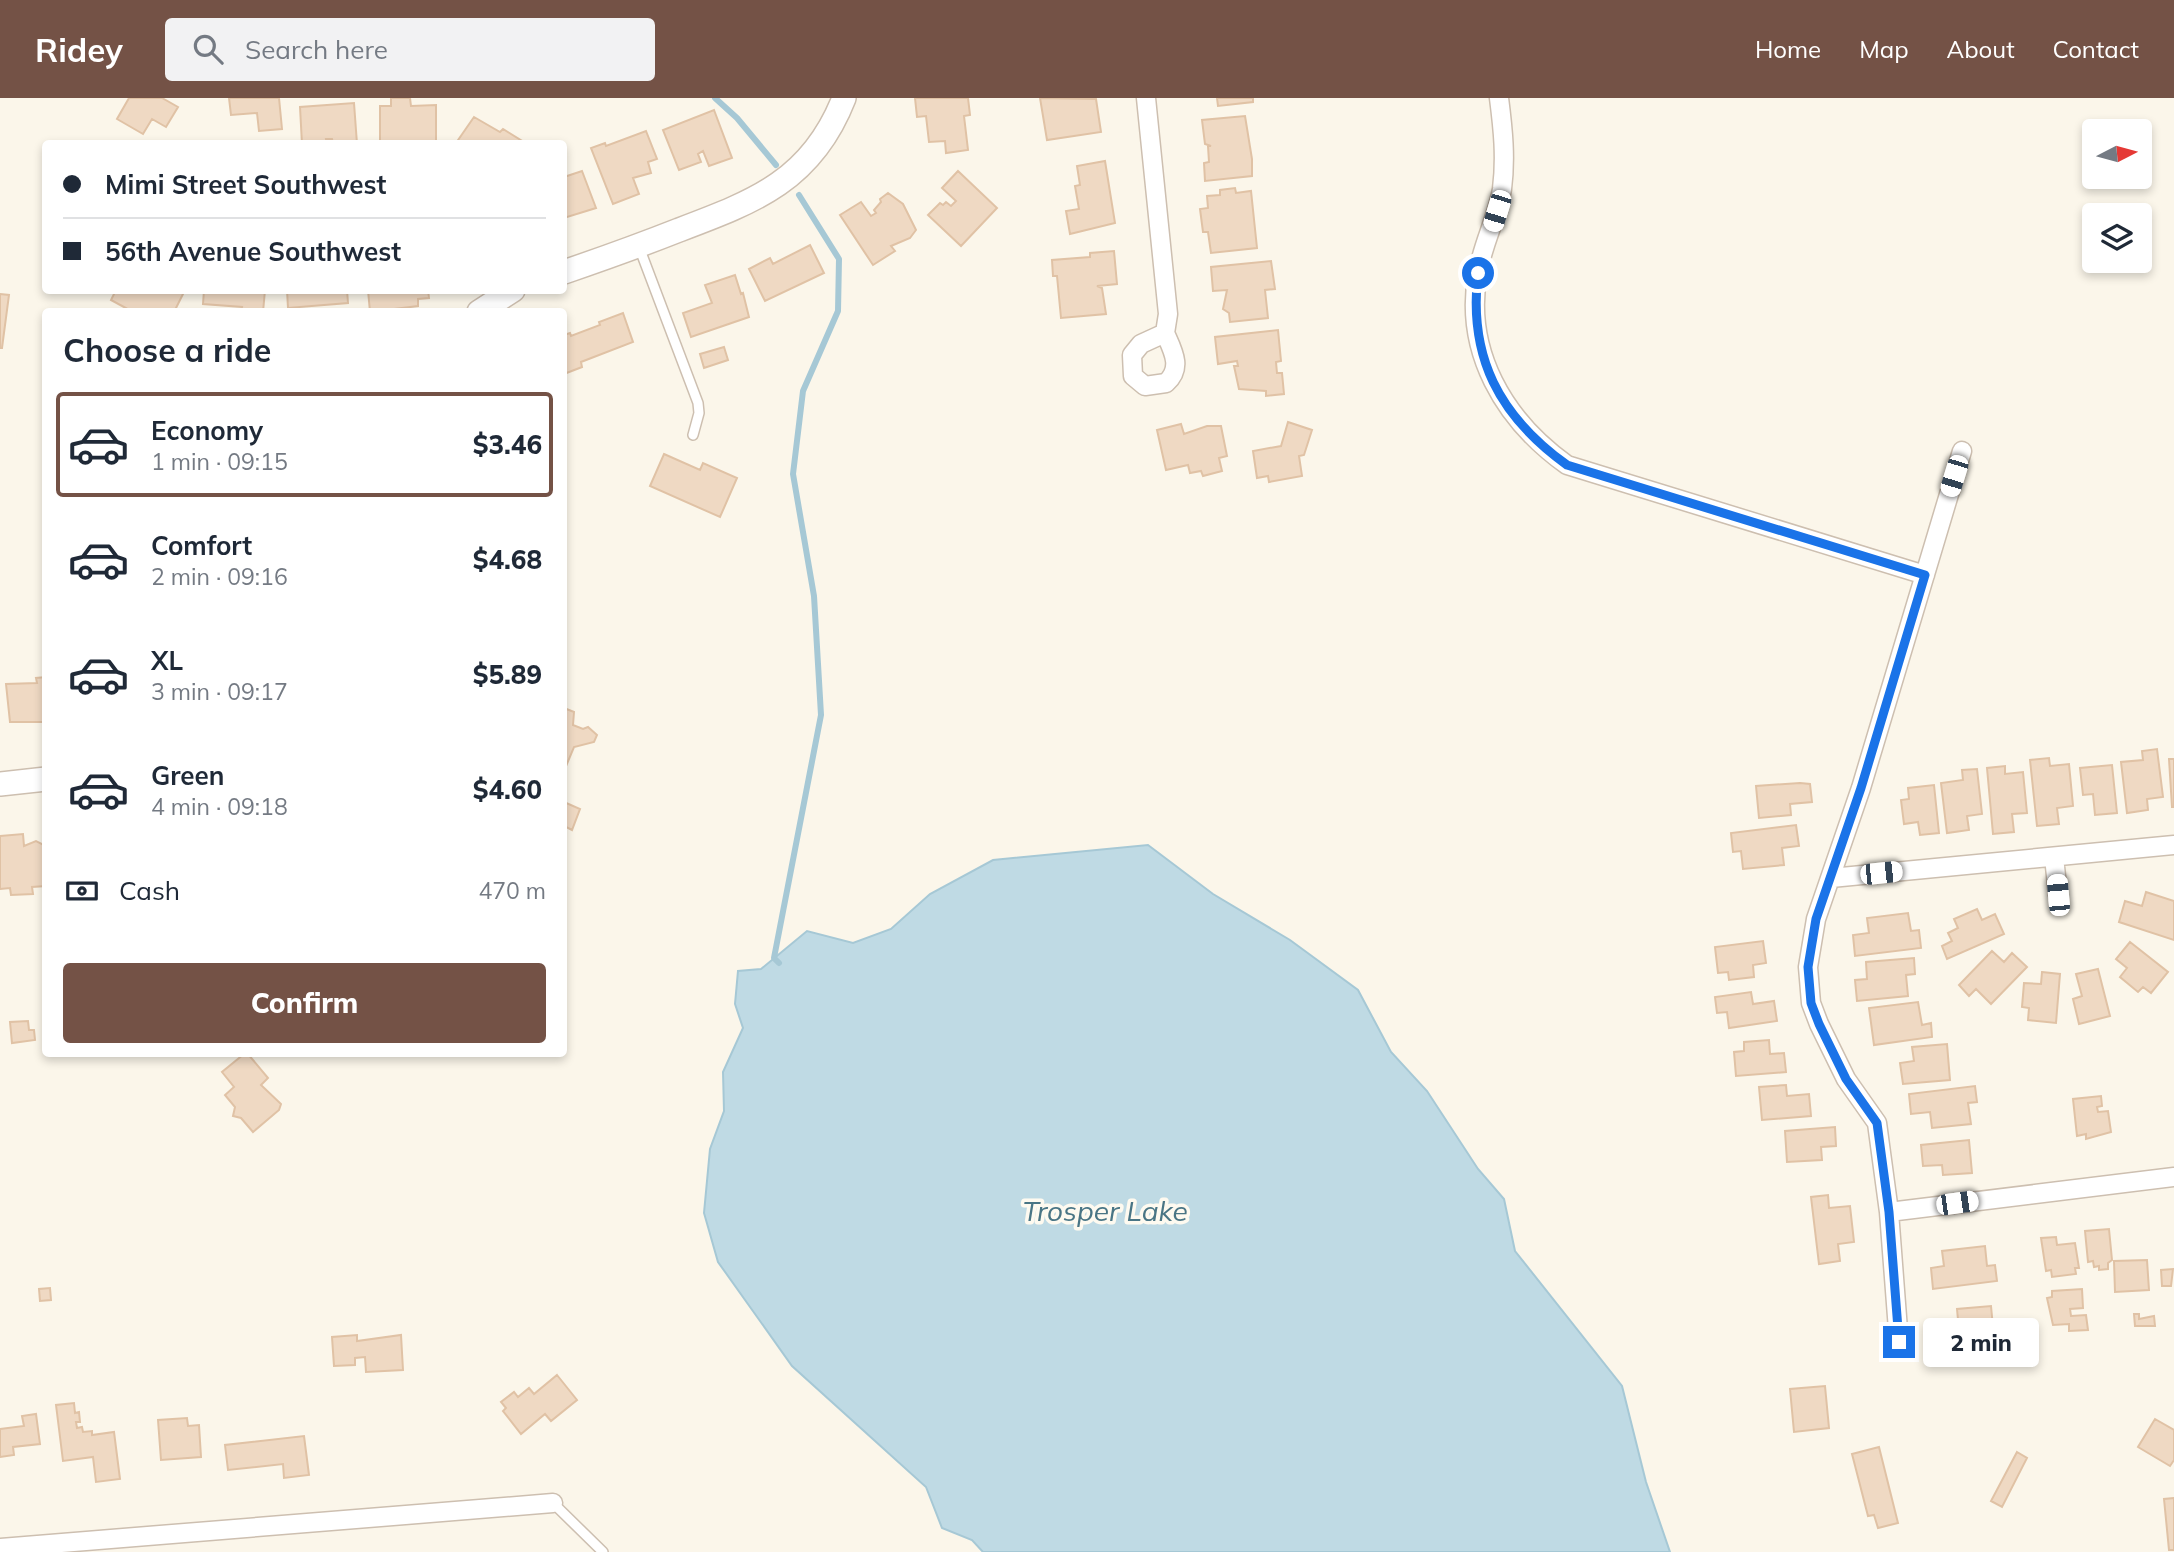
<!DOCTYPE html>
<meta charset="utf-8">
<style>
:root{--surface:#fff;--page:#f2f2f3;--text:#1f2937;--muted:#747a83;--line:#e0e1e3;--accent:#745246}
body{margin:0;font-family:Mulish,sans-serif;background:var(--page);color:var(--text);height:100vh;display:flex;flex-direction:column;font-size:26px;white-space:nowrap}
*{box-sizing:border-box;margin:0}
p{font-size:23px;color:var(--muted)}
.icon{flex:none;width:38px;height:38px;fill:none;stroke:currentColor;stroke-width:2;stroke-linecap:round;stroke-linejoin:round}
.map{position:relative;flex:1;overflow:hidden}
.sheet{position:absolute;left:42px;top:210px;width:525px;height:749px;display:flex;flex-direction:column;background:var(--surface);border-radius:7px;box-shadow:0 4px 10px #0003}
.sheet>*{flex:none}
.guide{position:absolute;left:42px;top:42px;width:525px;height:154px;border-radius:7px;box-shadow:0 4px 10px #0003;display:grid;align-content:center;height:154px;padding:0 21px;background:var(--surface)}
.needle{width:46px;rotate:84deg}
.controls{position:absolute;left:2082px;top:21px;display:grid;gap:14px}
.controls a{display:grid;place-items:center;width:70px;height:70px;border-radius:7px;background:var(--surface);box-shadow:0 4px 10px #0003;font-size:35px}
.end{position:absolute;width:32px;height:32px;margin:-16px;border:9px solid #1a73e8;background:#fff;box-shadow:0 0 0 4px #fff}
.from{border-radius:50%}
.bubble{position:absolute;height:49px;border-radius:7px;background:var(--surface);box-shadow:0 4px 10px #0003;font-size:23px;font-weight:800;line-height:49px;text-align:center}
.car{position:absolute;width:21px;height:42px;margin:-21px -10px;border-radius:9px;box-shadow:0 0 5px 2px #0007;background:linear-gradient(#fff 24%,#345 0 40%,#fff 0 76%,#345 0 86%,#fff 0)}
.guide b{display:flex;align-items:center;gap:24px;height:66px;font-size:26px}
.guide b+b{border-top:2px solid var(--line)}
.guide i{width:18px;height:18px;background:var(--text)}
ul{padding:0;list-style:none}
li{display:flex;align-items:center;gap:21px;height:105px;margin:0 14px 10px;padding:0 7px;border:4px solid transparent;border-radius:7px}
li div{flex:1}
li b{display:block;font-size:26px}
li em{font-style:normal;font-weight:800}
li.on{border-color:var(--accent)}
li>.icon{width:63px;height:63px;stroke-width:1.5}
h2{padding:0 21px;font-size:32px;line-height:84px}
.pay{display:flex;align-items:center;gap:18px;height:77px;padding:0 21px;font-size:26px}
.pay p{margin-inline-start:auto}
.action{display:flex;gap:14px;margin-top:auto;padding:14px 21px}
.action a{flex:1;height:80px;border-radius:7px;background:var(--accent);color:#fff;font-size:28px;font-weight:800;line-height:80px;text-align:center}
header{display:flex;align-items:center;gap:42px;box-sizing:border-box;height:98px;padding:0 35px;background:var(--accent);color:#fff}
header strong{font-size:33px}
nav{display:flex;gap:38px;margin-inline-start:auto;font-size:24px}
.search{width:490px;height:63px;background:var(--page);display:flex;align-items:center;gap:18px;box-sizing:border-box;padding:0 24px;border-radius:7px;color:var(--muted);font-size:26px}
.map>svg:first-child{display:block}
.water{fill:#bfdae4;stroke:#a6c8d5;stroke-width:2}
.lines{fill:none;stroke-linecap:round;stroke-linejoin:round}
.stream{stroke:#a6c8d5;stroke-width:6}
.building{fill:#efd9c3;stroke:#e0c2a5;stroke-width:2}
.service-casing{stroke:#cdbfb0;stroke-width:12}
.minor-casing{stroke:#cdbfb0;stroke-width:21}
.tertiary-casing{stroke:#cdbfb0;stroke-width:26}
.service{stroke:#fff;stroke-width:9}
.minor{stroke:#fff;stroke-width:18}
.tertiary{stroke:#fff;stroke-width:23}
.route{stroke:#1a73e8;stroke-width:9}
.labels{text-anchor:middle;stroke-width:7;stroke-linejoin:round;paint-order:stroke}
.water-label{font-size:28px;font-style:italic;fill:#497585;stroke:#fefaf0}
</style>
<header>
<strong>Ridey</strong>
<div class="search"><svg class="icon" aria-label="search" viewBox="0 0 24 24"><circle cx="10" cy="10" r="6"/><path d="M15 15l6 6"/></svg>Search here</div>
<nav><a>Home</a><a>Map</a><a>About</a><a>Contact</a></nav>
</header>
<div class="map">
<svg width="2174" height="1454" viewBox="0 0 2174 1454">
<rect width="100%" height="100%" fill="#fbf6ea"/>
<!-- water -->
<path class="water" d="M1148,747L1213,796L1290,842L1358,892L1391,954L1427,993L1478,1071L1504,1101L1515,1153L1622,1288L1646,1384L1670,1454H983L972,1442L942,1430L926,1389L792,1268L718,1164L704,1115L710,1051L724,1013L723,974L743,930L735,906L738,873L761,871L807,833L853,845L891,831L930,796L993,762Z"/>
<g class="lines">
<!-- stream -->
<path class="stream" d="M715,0L737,20L776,67
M779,865L774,860L821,617L814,498L793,376L803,293L838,213L839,161L799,97"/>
</g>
<!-- building -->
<path class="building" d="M129,0H162L178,9L166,29L152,21L143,36L117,21Z
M229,0H279L282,31L259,33L257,15L231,17Z
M391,0H410L411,8L436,7V46H380V8H391Z
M915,0H968L970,17L964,18L968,52L946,55L945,43L929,44L926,18L917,19Z
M1040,0L1096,1L1101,34L1047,42Z
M1217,0H1253V4L1218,8Z
M354,5L357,46H333L332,41H326L327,46H302L300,9Z
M714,12L732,60L709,68L703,53L698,56L701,64L679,72L663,32Z
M1245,18L1252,61V78L1205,83L1204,65L1209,64L1208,48H1211L1205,46L1202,22Z
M474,19L500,34L503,31L527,46L456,45Z
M646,33L657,61L648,64L651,75L633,80L639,96L613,106L591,50L605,45L606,48Z
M1105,63L1115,125L1070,136L1066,113L1079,111L1075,88L1080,87L1077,68Z
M582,73L596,110L564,120V79Z
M958,73L997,110L961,148L928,117L940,105L943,107L946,104L951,108L956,103L942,90Z
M1235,90L1236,95L1251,93L1257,150L1211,155L1208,134H1203L1200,111L1208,110L1207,98L1220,97V92Z
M888,95L903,106L916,132L910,140L891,148L895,153L873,167L840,117L861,104L871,118L876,115L874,112L881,104L880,101Z
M810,147L824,175L765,203L749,171L770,160L773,166Z
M1114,153L1117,186L1097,188L1102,190L1106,216L1061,220L1057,178H1053L1052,162L1090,159V155Z
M1271,163L1275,191L1265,192L1268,220L1230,224L1229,215L1223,211L1227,192L1213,193L1211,169Z
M735,177L741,196L743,195L749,219L691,239L683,215L712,205L705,187Z
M116,192H185L174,214H133L111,202Z
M204,192H265L263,214H241L242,209L203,206Z
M287,192H347L348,205L288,210Z
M368,192H428L429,200L418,201V208L370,214Z
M0,196L9,197L2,250H0Z
M623,215L633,244L581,264L582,269L564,276V237L570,235L571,238L600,227L599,224Z
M1278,232L1281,263L1276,264L1277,275H1282L1284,296L1266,298V293L1239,291L1234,268H1238L1237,263L1218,266L1215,239Z
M724,249L728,262L704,270L700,256Z
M1288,324L1312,332L1304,357L1299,358L1302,378L1269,384L1268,378L1257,380L1253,353L1281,348Z
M1181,326L1184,336L1207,328H1221L1227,358L1219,360L1222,373L1203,378L1201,373L1190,375L1188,367L1166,372L1157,332Z
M664,356L700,372L703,365L737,380L720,419L650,388Z
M46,579V624H10L6,586L37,585L36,580Z
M564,610L574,614L573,627L583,631L588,629L597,637L594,644L574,649L564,673Z
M2157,651L2163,699L2147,701L2148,712L2127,715L2121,664L2143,662L2142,653Z
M2049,660L2050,668L2069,666L2073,708L2057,710L2059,726L2037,728L2030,662Z
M2169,661H2174V709H2172Z
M2112,667L2117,715L2095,717L2093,696L2083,697L2080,670Z
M2005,668V676L2023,674L2027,715L2012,716L2014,734L1993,736L1987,670Z
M1977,671L1982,716L1967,718L1969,732L1947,735L1941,685L1963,682L1962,672Z
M1800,685L1810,686L1812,704L1790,706L1791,717L1759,720L1756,688Z
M1934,687L1939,735L1920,737L1918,724L1904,726L1901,702L1909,701L1908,690Z
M564,704L580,711L572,732L564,728Z
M1796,727L1799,748L1782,750L1784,767L1743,771L1741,753L1733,754L1731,735Z
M23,736L24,748L36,743L46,748V788L32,789L33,796L11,797L10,790L0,791V738Z
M2146,794L2174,803V842L2119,824L2125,803L2142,808Z
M1977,811L1982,822L1995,816L2004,836L1947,861L1942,848L1952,843L1948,835L1958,830L1954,821Z
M1908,815L1911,833L1919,832L1921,850L1855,858L1853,837L1869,835L1867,820Z
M1763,843L1766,865L1753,867L1754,879L1729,882L1728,874L1718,875L1715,849Z
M2130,844L2168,874L2151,895L2143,889L2138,894L2120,879L2127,870L2116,861Z
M1992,853L2004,864L2012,855L2027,869L1991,906L1976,891L1969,898L1959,887Z
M1914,860L1915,876L1906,877L1908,898L1857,903L1855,882L1867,881L1866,864Z
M2098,871L2110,918L2079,926L2073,901L2082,898L2076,876Z
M2042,874L2060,876L2056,925L2028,922L2029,910L2022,909L2024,885L2041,886Z
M1751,894L1753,906L1774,903L1777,923L1729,930L1727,914L1717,915L1715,899Z
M1918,904L1922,927L1931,925L1932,939L1874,947L1869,910Z
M28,923L29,932H34L35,942L12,945L10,924Z
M1769,942L1770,956L1784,955L1786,974L1736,978L1734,954L1744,953V944Z
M1947,946L1950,982L1903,986L1900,965L1914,963L1912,949Z
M244,956H248L268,980L261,987L281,1006L279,1012L253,1034L241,1020L233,1018L235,1009L225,997L234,989L222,974Z
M1786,987L1787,998L1809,996L1811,1018L1762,1022L1759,989Z
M1975,988L1977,1004L1968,1005L1971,1026L1932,1030L1930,1014L1911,1016L1909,996Z
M2101,998L2102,1008L2097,1009L2098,1014L2108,1013L2111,1034L2086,1041V1036L2077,1038L2073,1001Z
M1835,1029L1836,1048L1821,1049L1822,1062L1787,1064L1785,1033Z
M1969,1042L1972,1075L1943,1077L1942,1067L1923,1068L1921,1047Z
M1828,1097L1829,1110L1850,1108L1854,1144L1838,1146L1840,1163L1819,1166L1811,1099Z
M2109,1131L2112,1162L2108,1165V1171L2099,1172V1168L2094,1169L2093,1163L2088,1164L2085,1133Z
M2056,1139L2057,1147L2075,1145L2079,1170H2075L2076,1176L2052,1179L2051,1172L2046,1173L2041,1140Z
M1985,1148L1987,1168L1995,1167L1997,1183L1933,1191L1931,1170L1944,1168L1942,1153Z
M2147,1162L2149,1192L2115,1194L2114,1163Z
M2173,1171L2171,1188H2162L2161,1172Z
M50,1190L51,1202L40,1203L39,1191Z
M2082,1191L2083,1210L2070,1211L2071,1218L2086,1217L2088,1232L2069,1233V1226L2053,1227L2047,1200L2052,1199V1193Z
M1991,1208L1994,1240L1960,1243L1957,1211Z
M2134,1216H2139V1221L2154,1218L2155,1228H2135Z
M357,1237V1243L401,1237L403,1272L366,1274L365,1259L355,1260V1267L334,1268L332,1239Z
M557,1277L577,1302L551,1323L545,1316L521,1336L503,1313L506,1310L501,1304L514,1294L518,1299L529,1290L534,1296Z
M1825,1288L1829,1330L1794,1334L1790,1291Z
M74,1305L75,1315L79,1314L80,1324H76L77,1330L82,1329L83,1334L92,1333V1337L114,1334L120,1381L96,1384L93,1359L63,1363L56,1307Z
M36,1316L40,1346L13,1349L14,1357L0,1359V1331L24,1328L22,1318Z
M187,1320L188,1328L199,1327L201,1359L161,1362L158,1322Z
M2155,1321L2174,1332V1362L2170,1368L2138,1349Z
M304,1338L309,1377L284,1380L283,1366L228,1372L225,1347Z
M1879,1349L1898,1425L1878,1430L1874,1417L1868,1418L1852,1356Z
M2017,1354L2027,1360L2002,1409L1991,1403Z
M2174,1400V1452H2169L2164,1401Z"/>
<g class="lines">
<!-- service casing -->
<g class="service-casing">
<path id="service" d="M639,149L698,305L699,315L693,337
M553,1405L603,1454"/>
</g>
<!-- minor casing -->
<g class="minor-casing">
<path id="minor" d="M1146,0L1168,216L1165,235
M1499,0C1503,31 1506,60 1502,91C1497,120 1483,145 1478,174C1463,253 1504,322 1567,367L1925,477
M1165,235C1173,253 1183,270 1166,285L1145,288L1133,278L1132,257L1141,246Z
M2054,759L2058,797
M1831,780L2174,747
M1889,1114L2174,1079
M1899,1245L1889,1114L1877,1025L1846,981L1819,926L1811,905L1808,869L1816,821L1861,690L1962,353
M0,1450L553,1405"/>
</g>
<!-- tertiary casing -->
<g class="tertiary-casing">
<path id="tertiary" d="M564,174C602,161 641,147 679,132C756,103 812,82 844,0
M479,214L513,192
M0,686L46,681"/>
</g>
<!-- service -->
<use href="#service" class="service"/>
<!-- minor -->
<use href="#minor" class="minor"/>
<!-- tertiary -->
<use href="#tertiary" class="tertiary"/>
</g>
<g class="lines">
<!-- route -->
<path class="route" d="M1478,175C1468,259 1499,318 1567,367L1925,477L1861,690L1816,821L1808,869L1811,905L1819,926L1846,981L1877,1025L1889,1114L1899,1244"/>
</g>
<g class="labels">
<!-- water labels -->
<g class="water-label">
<text x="1105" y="1123">Trosper Lake</text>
</g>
</g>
</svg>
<div class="controls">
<a><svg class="needle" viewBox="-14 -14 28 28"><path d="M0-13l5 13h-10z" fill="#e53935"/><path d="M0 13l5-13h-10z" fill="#747a83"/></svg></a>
<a><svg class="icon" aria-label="layers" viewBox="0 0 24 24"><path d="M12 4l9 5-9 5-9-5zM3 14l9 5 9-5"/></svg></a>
</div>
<i class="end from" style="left:1478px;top:175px"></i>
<i class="end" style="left:1899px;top:1244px"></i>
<div class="bubble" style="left:1923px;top:1220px;width:116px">2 min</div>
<i class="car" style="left:1497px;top:113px;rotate:197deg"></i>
<i class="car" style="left:1954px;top:378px;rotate:197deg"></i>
<i class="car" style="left:1881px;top:775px;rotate:84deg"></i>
<i class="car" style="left:2058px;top:797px;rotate:355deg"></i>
<i class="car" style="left:1957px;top:1105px;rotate:82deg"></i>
<div class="guide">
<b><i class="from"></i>Mimi Street Southwest</b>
<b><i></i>56th Avenue Southwest</b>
</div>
<section class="sheet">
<h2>Choose a ride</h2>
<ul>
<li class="on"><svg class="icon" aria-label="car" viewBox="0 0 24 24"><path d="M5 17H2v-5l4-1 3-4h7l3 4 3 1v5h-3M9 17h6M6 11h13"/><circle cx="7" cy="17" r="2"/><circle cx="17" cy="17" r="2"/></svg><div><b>Economy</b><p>1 min · 09:15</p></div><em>$3.46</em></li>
<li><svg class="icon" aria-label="car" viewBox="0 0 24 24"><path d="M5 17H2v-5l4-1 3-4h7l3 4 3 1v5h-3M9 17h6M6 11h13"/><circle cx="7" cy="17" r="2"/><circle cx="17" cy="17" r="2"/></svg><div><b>Comfort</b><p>2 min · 09:16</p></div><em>$4.68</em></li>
<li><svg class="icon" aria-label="car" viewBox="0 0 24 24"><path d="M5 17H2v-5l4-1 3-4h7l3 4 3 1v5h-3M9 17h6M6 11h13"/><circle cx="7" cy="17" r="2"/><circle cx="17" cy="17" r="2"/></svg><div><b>XL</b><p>3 min · 09:17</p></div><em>$5.89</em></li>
<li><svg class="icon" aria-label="car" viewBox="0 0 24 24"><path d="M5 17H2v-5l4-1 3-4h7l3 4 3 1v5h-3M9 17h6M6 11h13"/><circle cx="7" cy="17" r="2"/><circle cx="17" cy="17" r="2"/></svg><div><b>Green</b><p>4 min · 09:18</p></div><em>$4.60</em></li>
</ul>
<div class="pay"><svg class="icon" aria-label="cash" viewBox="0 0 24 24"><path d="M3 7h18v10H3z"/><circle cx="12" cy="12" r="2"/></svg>Cash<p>470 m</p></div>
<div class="action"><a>Confirm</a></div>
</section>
</div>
